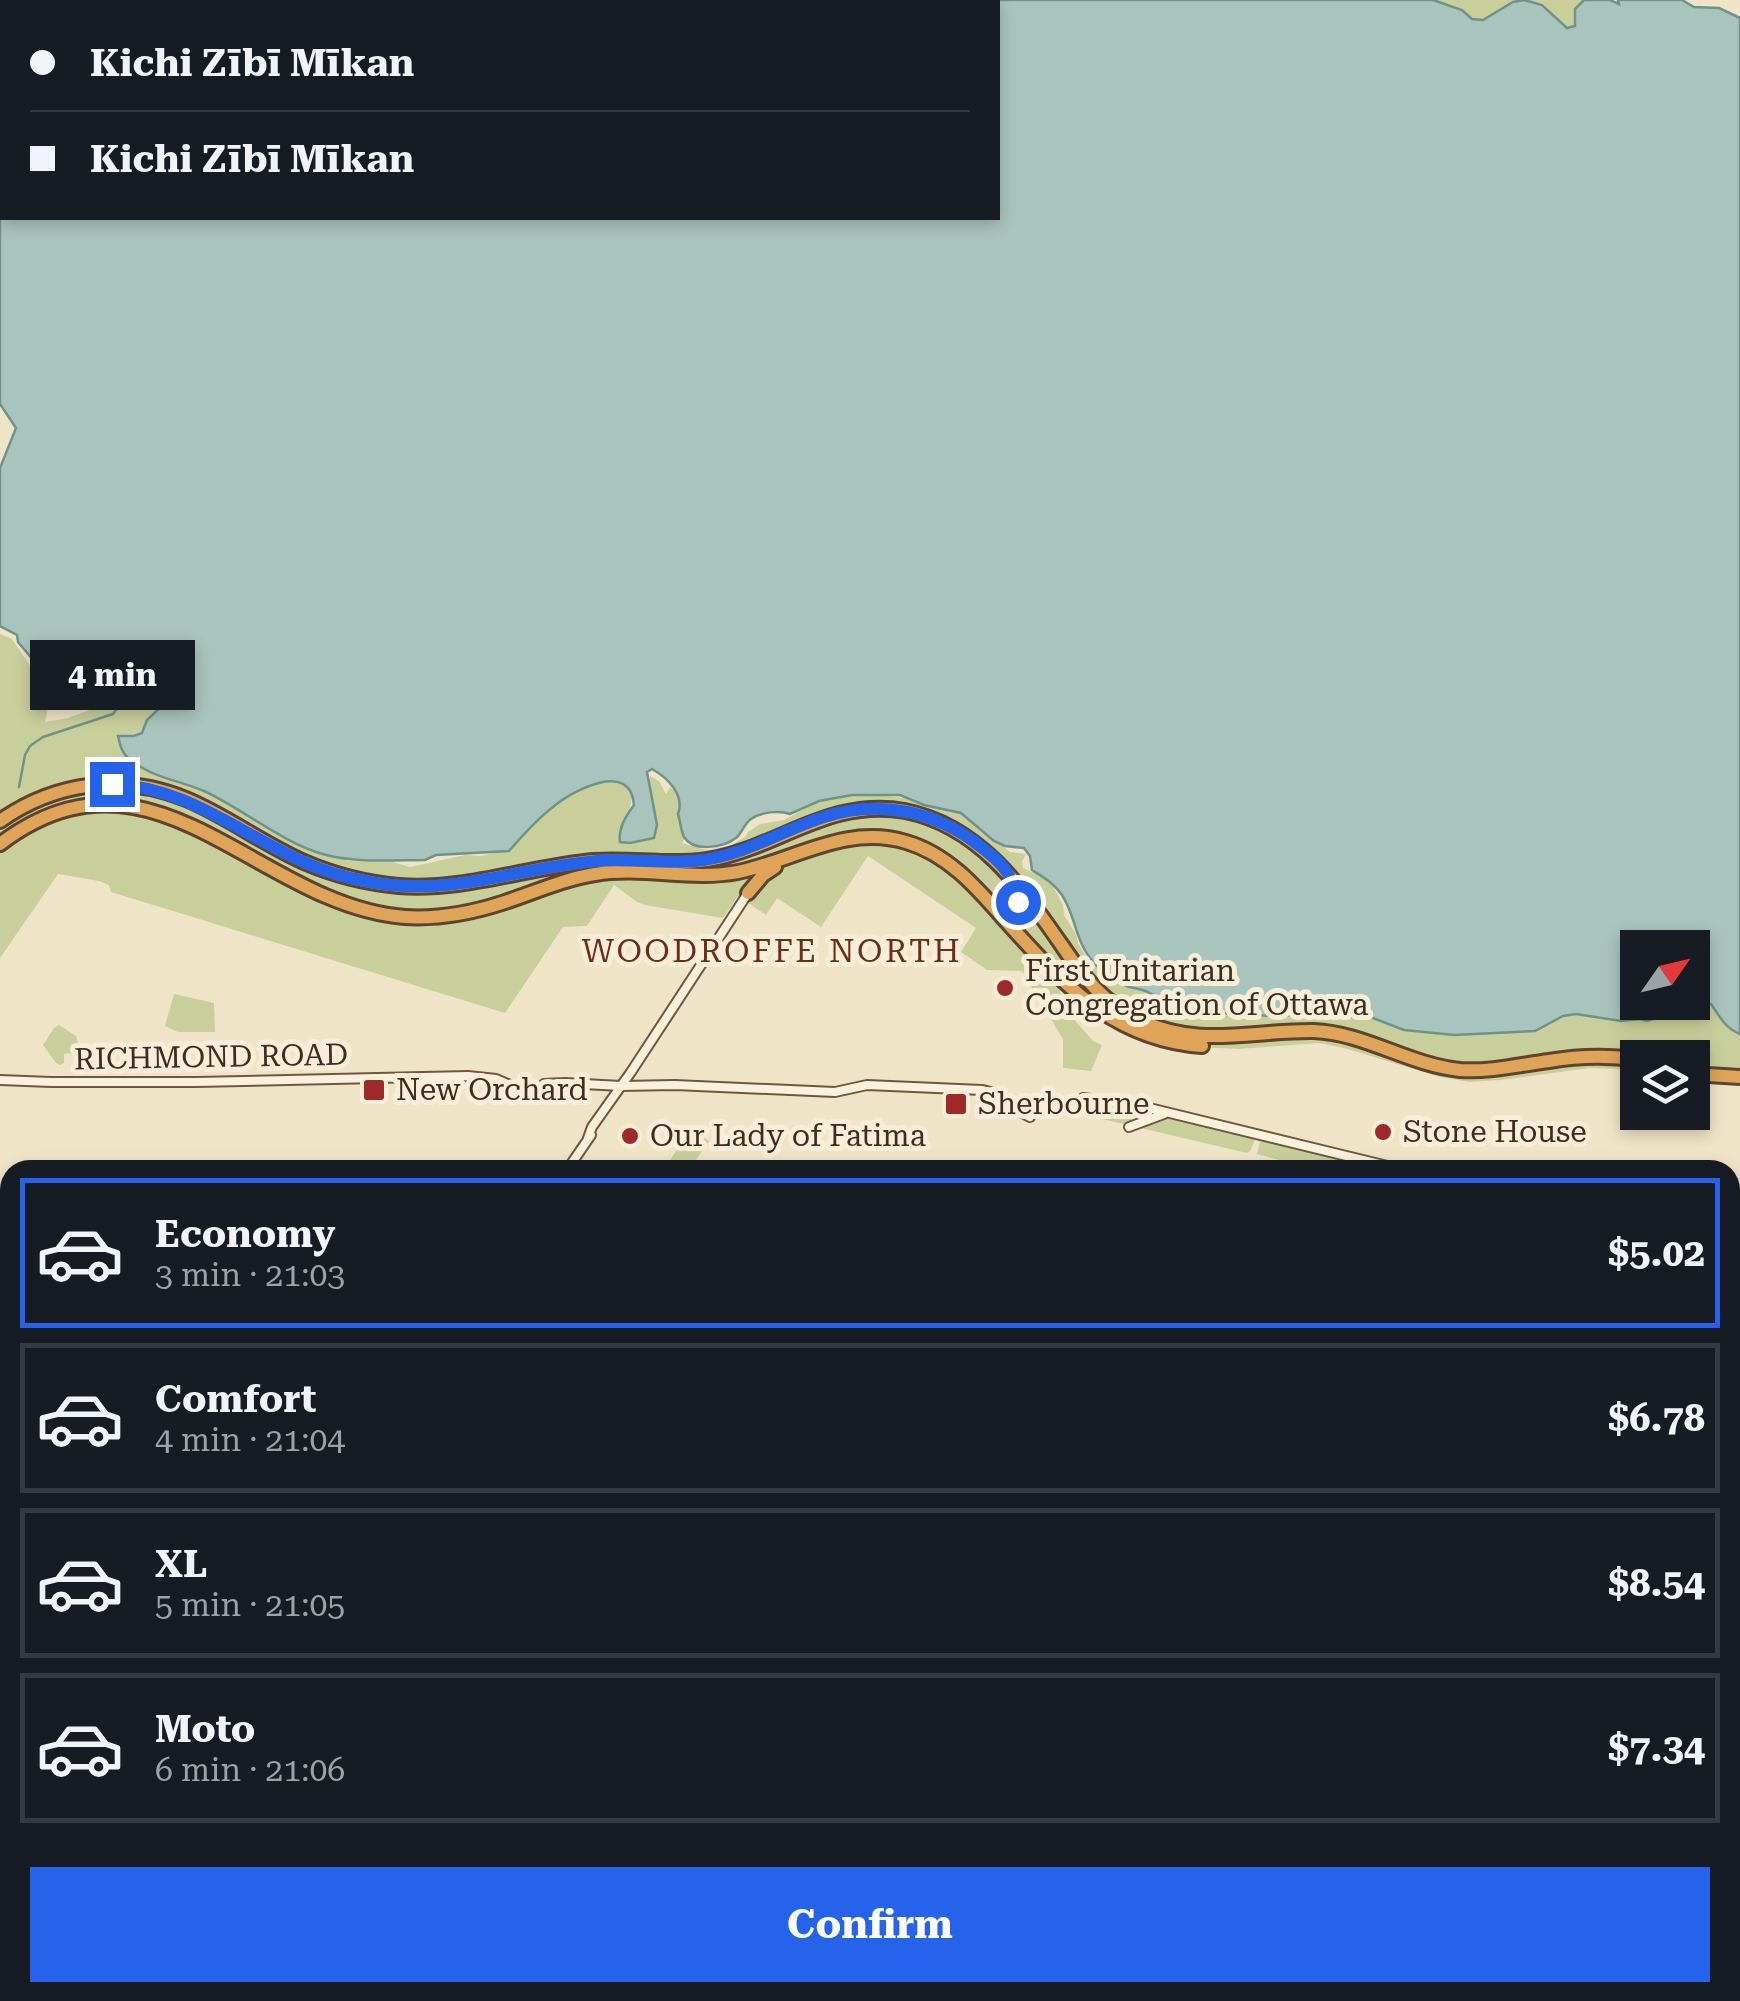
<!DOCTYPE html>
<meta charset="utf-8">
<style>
:root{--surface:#171b24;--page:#242831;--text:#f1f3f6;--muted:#9ea1a6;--line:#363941;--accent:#2563eb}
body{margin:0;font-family:"Roboto Serif",serif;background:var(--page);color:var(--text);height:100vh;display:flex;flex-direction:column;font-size:38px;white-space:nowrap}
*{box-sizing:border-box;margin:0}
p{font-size:32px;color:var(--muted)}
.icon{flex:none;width:55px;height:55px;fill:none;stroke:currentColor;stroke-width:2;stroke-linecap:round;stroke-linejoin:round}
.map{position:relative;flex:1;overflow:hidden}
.sheet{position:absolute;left:0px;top:1160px;width:1740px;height:842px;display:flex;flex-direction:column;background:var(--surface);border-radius:30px 30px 0 0;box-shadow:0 5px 15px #0003}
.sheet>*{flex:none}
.banner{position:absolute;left:0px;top:0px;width:1000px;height:220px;box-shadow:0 5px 15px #0003;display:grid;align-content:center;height:220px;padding:0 30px;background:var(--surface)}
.needle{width:65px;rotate:56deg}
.tools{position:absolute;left:1620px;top:930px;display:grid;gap:20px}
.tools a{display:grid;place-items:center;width:90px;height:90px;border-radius:0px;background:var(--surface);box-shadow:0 5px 15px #0003;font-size:50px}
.end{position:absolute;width:45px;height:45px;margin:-22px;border:12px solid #2563eb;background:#fff;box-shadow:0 0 0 5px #fff}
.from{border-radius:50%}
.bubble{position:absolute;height:70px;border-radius:0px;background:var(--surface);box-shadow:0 5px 15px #0003;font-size:32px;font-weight:700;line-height:70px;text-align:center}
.banner b{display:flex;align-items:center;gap:35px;height:95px;font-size:38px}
.banner b+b{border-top:2px solid var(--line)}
.banner i{width:25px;height:25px;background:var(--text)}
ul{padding:18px 0 0;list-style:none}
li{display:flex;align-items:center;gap:30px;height:150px;margin:0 20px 15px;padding:0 10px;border:5px solid var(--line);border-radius:0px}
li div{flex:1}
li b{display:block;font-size:38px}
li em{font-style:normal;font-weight:700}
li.active{border-color:var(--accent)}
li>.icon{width:90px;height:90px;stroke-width:1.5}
.action{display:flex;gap:20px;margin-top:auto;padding:20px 30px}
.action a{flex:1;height:115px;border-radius:0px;background:var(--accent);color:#fff;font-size:40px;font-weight:700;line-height:115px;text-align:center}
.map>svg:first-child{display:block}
.green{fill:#c9cf9b}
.water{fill:#a9c4bc;stroke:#6f938a;stroke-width:2.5;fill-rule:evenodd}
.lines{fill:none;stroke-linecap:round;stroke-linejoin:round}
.stream{stroke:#6f938a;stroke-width:2.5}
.secondary-casing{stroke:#6f573f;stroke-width:12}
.primary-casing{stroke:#5b4430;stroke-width:15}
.highway-casing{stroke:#5b4430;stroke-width:18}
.secondary{stroke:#faf1dc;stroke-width:8}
.primary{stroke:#f3d9a0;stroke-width:10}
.highway{stroke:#e0a458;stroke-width:12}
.route{stroke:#2563eb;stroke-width:12}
.poi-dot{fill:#9e2a2b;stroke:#f7eed8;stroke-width:4}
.labels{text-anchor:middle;stroke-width:10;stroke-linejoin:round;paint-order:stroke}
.poi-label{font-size:30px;fill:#3d2e20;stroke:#f7eed8;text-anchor:start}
.street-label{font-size:30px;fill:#3d2e20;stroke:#f7eed8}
.neighbourhood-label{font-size:32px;letter-spacing:2.5px;fill:#6b2e1e;stroke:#f7eed8}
</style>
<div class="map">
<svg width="1740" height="2001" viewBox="0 0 1740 2001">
<rect width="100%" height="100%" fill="#f0e4c8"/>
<!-- green -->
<path class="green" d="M1433,0H1584L1575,9V26L1567,28L1542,5L1513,2L1483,20L1472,19L1462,10Z
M0,634L12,639L31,667L55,678L45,722L68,718L106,704L132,676V691L135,690L136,680L144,679L149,674L165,670L166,675L162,682L156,683L162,706L147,720L142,733L134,736L118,737L199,788L319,852L349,861L393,862L410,867L465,855L481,856L503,851L516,844L545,812L579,786L606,780L621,782L627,786L632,796L630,810L634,804L633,792L650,787V776L659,781L666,794L670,787C679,793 684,804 678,814L685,838L682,843L706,850L730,846L745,837L748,832L760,824L784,820L823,799L844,795H877L898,797L960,811L1010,852L1026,854L1022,862L1023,868L1043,877L1053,886L1063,905L1064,915L1076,934L1078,943L1088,960L1109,977L1129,987L1147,990L1151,994L1199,1009L1229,1014L1272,1016L1319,1014L1373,1018L1404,1030L1454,1035L1535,1031L1563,1016L1576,1014L1621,1021L1640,1019L1648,1021L1703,1004H1711L1736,1034H1740V1081L1693,1078L1692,1058H1638L1637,1070L1590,1068L1501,1080L1469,1082L1440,1077L1344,1048L1319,1043L1239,1049L1176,1046L1062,985L1059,988L1063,1007L1093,1041L1102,1045L1091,1071L1063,1068V1039L1022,971L987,970L961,952L976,928L868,856L821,927L777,898L766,915L738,896L723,918L645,905L637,902L614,885L587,926L563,927L505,1013L111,892L109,885L99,881L58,874L0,958Z
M174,994L214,1003L215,1032H178L165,1026Z
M59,1025L76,1036L79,1046L73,1053L64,1054V1063L60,1065L56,1063L43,1045L54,1028Z
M1086,1102L1120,1105L1253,1138L1255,1140L1250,1151L1247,1153L1081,1114Z
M697,1133L709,1141L691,1167L678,1162L674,1167L668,1163L685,1138L691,1141Z
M1264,1141L1364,1163L1366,1166L1364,1170H1317L1257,1154L1260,1142Z"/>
<!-- water -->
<path class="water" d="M0,0H1433L1462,10L1472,19L1483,20L1513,2L1524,0L1542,5L1567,28L1575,26V9L1584,0H1610L1619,4L1618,0H1682L1694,7L1719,8L1740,18V1034C1725,1028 1720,1017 1711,1004H1703L1647,1021L1640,1019L1621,1021L1576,1014L1563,1016L1535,1031L1454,1035L1404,1030L1373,1018L1319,1014L1272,1016L1229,1014L1199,1009L1151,994C1144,989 1137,989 1129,987C1118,983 1105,973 1096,965C1074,942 1077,918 1062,895C1054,883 1043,877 1032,870L1030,856L1024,848L1005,846L994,841L961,813L924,805L900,795H852L819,801L790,814C779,810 761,812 751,819C744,824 742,833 736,838C724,847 694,853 684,837C681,831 680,820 678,814C685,795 668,778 652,769L647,772L657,825L654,838L630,843L620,842C618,828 626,816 634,805C631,760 573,790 553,807C537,819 522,836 509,851L436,855L425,860C393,860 358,863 326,855C282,843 245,810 204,791C178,780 149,777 127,757C121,751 120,744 118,736H134L142,733L147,720L162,706L155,686L157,682H162L166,677L165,671C153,669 147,680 137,680L133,692L134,678L129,676L131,669H144L163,651L155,650L146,654L128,653L126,655L127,661L105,663L103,667L97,665L91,668L88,666L82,670L34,661L18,642L17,635L0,626V468L16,428L0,404ZM998,2V218H2V2ZM1638,948H1692V1002H1638Z"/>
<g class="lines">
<!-- stream -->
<path class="stream" d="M19,787L25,755L30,746L43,737L113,714L133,686"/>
<!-- secondary casing -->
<g class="secondary-casing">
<path id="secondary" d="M0,1080L51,1082H196L468,1076L496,1079L538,1097
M544,1084L565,1083L621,1086L675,1085L835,1092L867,1085L982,1090C1002,1093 1012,1109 1030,1117
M1083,1098L1137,1105L1404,1170
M1129,1127L1164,1114
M588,1138L592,1127L631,1072L748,893
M567,1170L591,1135
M1730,1251L1740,1254
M0,1779L10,1765
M968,2001L974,1992"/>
</g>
<!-- primary casing -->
<g class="primary-casing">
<path id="primary" d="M0,1437L10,1442
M0,1447L10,1452
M1211,1992L1230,2001
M1236,1992L1255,2001"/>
</g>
<!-- highway casing -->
<g class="highway-casing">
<path id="highway" d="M0,821C55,782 123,773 186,799C227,816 263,844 304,862C334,875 366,883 399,886C465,891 528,867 593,861C635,858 677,867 718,858C784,843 832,798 905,811C980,826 1022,888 1063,947C1083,977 1105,1004 1139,1020C1200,1049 1251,1030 1314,1031C1365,1033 1409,1065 1460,1070C1490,1072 1519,1065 1549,1061C1579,1056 1607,1055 1638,1060
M0,844C154,727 257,906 405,917C438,919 471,913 502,903C533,893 563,879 595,874C643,866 691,881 738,872C795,860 846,824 906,842C948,854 977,888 1005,920C1062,983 1113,1040 1202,1046
M748,893L763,875L775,867
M998,910L1006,915L1015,912L1018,902L1012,887
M1692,1074L1740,1077"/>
</g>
<!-- secondary -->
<use href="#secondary" class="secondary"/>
<!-- primary -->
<use href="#primary" class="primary"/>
<!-- highway -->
<use href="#highway" class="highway"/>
</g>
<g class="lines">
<!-- route -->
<path class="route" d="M112,784C182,787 233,828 293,857C342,882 401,891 455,884C503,878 549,865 597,861C633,858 668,865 703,860C747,854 783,830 824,817C878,799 937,811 981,847C990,854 1002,863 1008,874C1012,882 1014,893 1018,902"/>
</g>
<!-- markers -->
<g class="poi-dot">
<circle cx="1005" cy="988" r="10"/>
<rect x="362" y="1078" width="24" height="24" rx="5"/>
<rect x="944" y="1092" width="24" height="24" rx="5"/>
<circle cx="1383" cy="1132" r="10"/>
<circle cx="630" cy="1136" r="10"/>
</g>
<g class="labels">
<!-- poi labels -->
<g class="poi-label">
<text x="1025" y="981">First Unitarian<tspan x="1025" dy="34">Congregation of Ottawa</tspan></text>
<text x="396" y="1100">New Orchard</text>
<text x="978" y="1114">Sherbourne</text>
<text x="1403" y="1142">Stone House</text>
<text x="650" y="1146">Our Lady of Fatima</text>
</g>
<!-- street labels -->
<g class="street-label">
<text transform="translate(211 1057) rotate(-1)" y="10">RICHMOND ROAD</text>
</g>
<!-- neighbourhood labels -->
<g class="neighbourhood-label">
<text x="772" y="962">WOODROFFE NORTH</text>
</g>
</g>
</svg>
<div class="tools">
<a><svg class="needle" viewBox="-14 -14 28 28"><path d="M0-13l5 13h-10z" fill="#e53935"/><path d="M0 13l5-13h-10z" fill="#9ea1a6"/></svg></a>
<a><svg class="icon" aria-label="layers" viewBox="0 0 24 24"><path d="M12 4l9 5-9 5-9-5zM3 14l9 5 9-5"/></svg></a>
</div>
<i class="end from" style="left:1018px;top:902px"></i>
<i class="end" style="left:112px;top:784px"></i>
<div class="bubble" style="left:30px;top:640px;width:165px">4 min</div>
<div class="banner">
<b><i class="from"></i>Kichi Zībī Mīkan</b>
<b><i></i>Kichi Zībī Mīkan</b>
</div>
<section class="sheet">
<ul>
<li class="active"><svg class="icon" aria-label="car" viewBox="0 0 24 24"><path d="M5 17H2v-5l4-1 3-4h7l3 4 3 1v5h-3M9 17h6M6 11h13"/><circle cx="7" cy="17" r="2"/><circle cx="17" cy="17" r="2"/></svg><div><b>Economy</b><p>3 min · 21:03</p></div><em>$5.02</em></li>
<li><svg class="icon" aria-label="car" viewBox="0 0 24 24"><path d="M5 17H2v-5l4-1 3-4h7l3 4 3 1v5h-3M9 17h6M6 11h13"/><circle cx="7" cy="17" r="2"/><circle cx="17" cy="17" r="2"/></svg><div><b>Comfort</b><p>4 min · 21:04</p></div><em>$6.78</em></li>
<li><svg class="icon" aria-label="car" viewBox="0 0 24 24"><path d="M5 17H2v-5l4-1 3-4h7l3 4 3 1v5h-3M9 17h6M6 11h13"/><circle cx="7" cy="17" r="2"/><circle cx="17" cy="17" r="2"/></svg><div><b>XL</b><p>5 min · 21:05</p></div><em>$8.54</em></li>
<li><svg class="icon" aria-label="car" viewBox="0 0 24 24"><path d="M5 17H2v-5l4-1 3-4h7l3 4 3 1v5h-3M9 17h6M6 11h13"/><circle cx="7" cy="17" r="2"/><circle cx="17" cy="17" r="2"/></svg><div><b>Moto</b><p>6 min · 21:06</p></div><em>$7.34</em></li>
</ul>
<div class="action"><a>Confirm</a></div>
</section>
</div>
